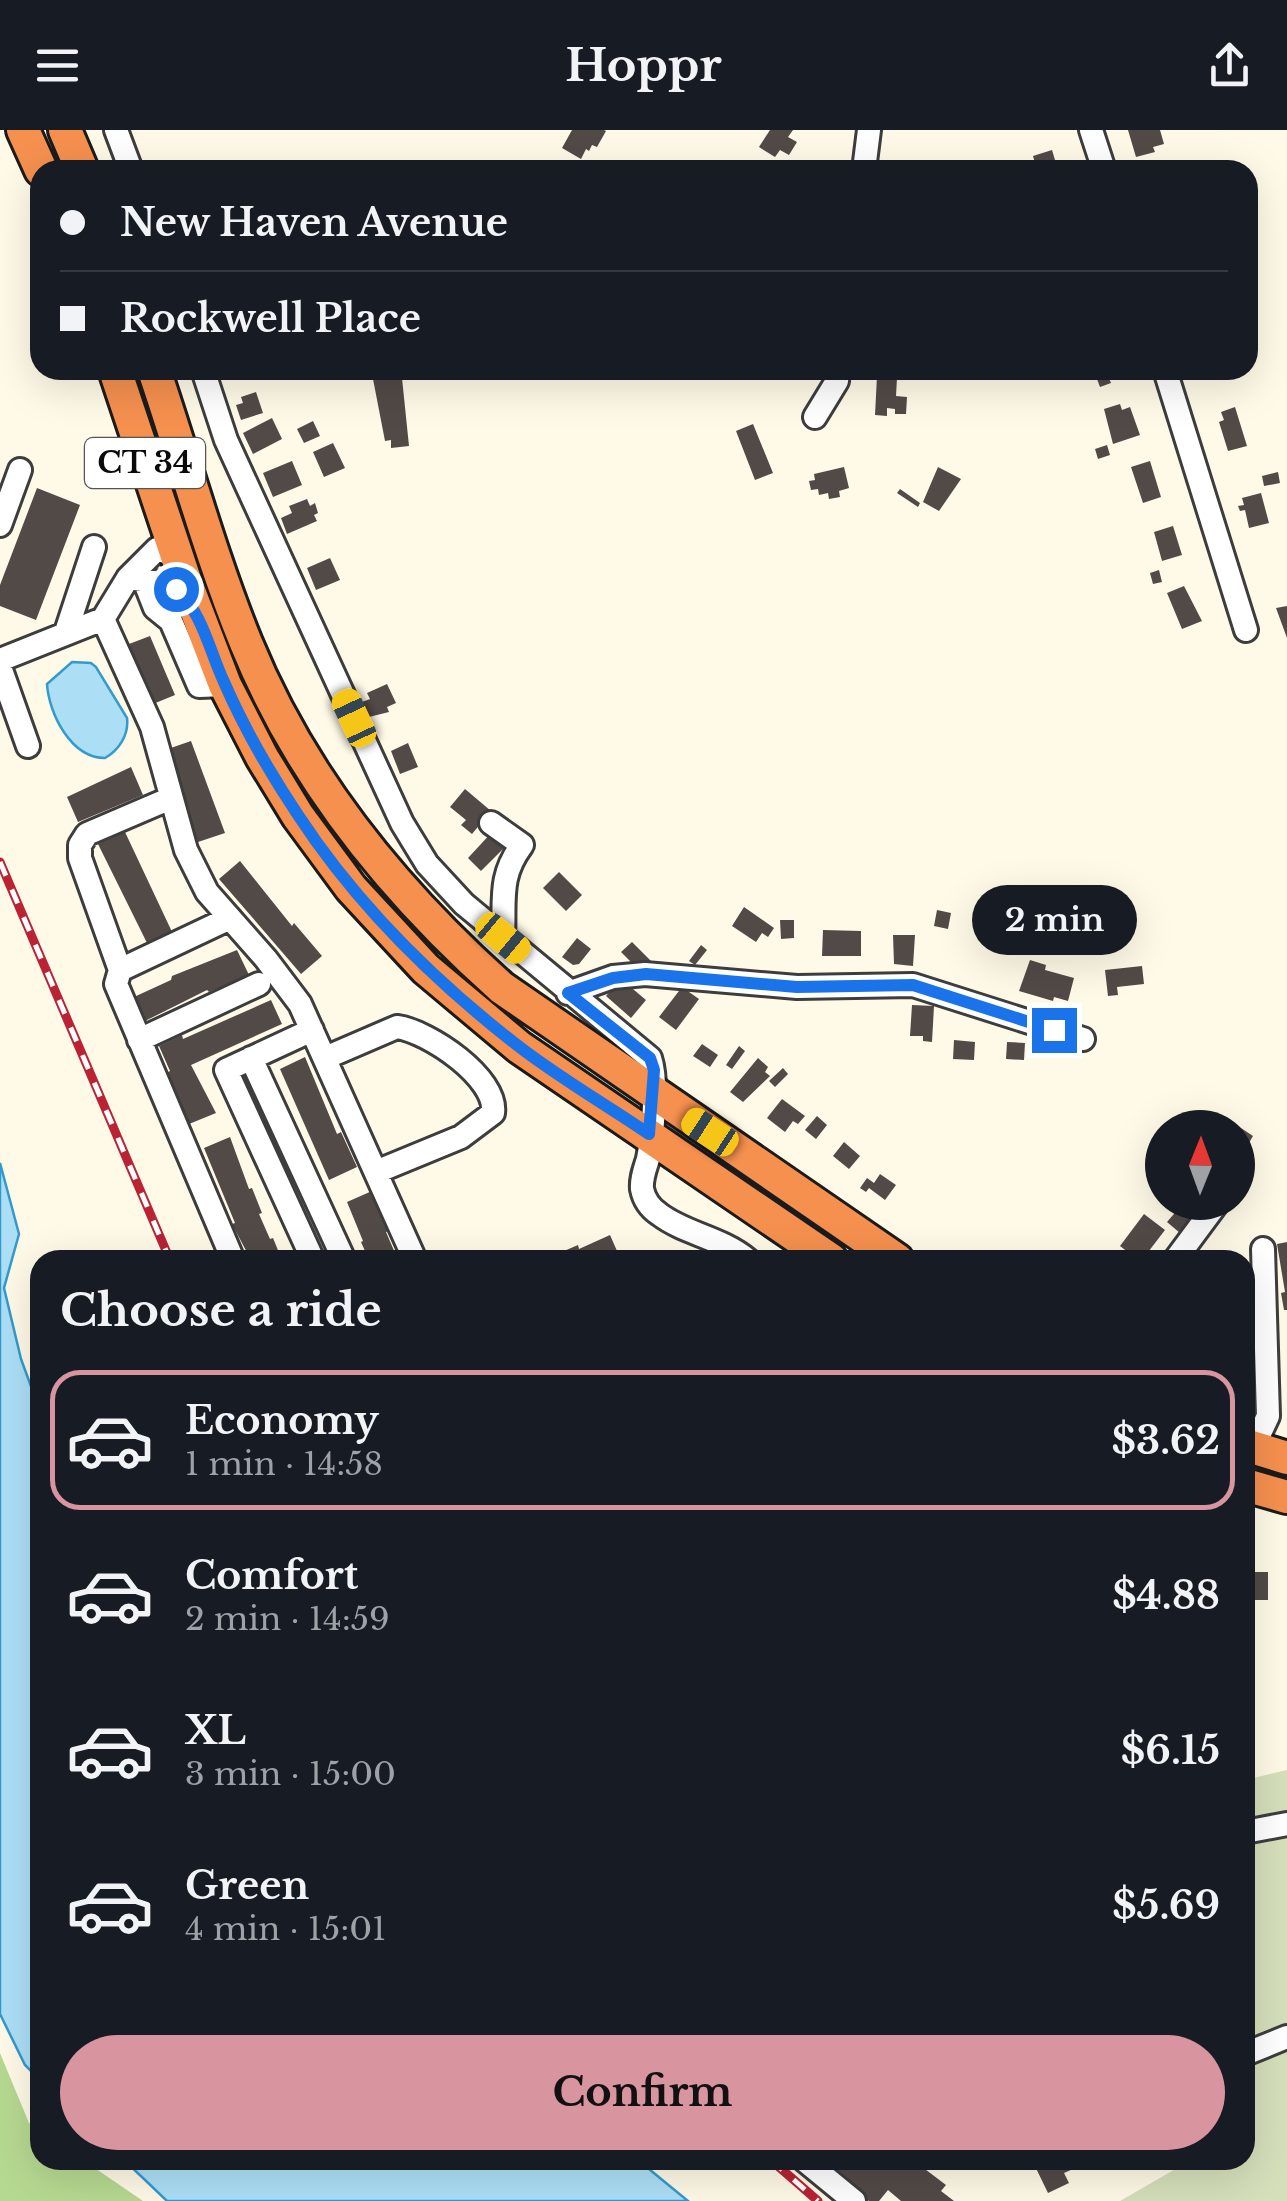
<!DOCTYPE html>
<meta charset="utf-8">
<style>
:root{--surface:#171b24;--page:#20242c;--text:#f1f3f6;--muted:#9ea1a6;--line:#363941;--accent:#d8959f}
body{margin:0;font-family:"Libre Baskerville",serif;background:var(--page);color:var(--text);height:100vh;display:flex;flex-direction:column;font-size:38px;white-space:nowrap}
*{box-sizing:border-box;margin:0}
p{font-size:32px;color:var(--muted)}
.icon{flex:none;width:55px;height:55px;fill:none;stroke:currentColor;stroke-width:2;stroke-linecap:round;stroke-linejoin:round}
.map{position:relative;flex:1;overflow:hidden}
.details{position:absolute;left:30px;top:1120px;width:1225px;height:920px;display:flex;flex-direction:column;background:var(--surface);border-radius:30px;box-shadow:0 10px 40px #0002}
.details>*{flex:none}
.top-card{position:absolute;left:30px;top:30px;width:1228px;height:220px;border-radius:30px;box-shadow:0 10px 40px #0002;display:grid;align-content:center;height:220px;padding:0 30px;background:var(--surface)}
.needle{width:65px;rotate:1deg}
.controls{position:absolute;left:1145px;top:980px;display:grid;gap:20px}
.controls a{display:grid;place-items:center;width:110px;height:110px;border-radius:50%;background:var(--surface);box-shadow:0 10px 40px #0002;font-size:50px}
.end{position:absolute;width:45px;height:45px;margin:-22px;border:12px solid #1a73e8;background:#fff;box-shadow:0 0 0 5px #fff}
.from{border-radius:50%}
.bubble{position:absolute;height:70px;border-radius:35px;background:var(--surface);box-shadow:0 10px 40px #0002;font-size:32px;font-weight:700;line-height:70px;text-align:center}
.car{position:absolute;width:30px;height:60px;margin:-30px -15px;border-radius:12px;box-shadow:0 0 8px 2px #0007;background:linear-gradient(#f5c518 24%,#345 0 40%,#f5c518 0 76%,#345 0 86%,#f5c518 0)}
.top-card b{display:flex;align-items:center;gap:35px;height:95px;font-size:38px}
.top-card b+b{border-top:2px solid var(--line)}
.top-card i{width:25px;height:25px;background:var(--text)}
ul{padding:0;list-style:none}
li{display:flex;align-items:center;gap:30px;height:140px;margin:0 20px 15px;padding:0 10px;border:5px solid transparent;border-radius:30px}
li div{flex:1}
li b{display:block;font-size:38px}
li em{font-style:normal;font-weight:700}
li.on{border-color:var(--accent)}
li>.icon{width:90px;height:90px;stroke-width:1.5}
h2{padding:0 30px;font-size:45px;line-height:120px}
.cta{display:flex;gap:20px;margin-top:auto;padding:20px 30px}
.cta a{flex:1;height:115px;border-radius:60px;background:var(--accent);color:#111;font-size:40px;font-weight:700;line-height:115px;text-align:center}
header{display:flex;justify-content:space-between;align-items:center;height:130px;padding:0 30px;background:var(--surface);font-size:45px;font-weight:700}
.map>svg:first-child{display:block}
.forest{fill:#b6d991}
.cemetery{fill:#d5dfba}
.water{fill:#acdff6;stroke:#339acd;stroke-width:2.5}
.building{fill:#524a47}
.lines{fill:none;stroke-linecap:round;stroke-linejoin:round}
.minor-casing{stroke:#3d3d3d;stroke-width:28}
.highway-casing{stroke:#1b1b1b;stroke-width:38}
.minor{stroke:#fff;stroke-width:22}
.highway{stroke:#f5904f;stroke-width:32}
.rail-casing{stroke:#b92334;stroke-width:9}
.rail{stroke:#fff;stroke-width:5;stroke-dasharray:15;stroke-linecap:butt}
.route{stroke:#1a73e8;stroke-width:12}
.labels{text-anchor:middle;stroke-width:10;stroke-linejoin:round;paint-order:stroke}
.shield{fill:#fff;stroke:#545454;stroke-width:2.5}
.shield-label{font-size:30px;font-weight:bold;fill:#0a0a0a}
</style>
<header><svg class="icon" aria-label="menu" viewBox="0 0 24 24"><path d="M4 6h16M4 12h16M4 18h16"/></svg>Hoppr<svg class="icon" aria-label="share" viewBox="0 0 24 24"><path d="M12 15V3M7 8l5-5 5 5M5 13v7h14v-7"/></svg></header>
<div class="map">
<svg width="1287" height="2071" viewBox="0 0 1287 2071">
<rect width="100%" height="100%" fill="#fff9e7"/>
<!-- forest -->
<path class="forest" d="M0,1923L29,1993L40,2000V2030H83L143,2071H0Z"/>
<!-- cemetery -->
<path class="cemetery" d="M1287,1640V2071H1120L1191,2030H1245V1650Z"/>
<!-- water -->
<path class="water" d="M72,532L91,533L96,537L127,588C129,605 119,620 105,628C71,628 49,584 47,554Z
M0,1033L19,1104L4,1158L21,1229L40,1281V1950L25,1935L0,1884Z
M124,2030H638L688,2071H167Z"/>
<!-- building -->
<path class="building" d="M572,0H604L606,1L597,17L592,15L589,21L586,19L581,29L562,18Z
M770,0H793L788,7L797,12L789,25L780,20L775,27L759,17Z
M1128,0H1160L1164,14L1153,17L1155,22L1136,27Z
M1052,20L1058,40H1037L1033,26Z
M902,31L921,32V40H901Z
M383,240H406L407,247L402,248L409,316L391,318V310L385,311L373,249L384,248Z
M1099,240H1123L1108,246L1111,253L1100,257L1097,249L1102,247Z
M1204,240H1226L1227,243L1208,250Z
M877,246L897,248L896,266L907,267L906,284H895V279L887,278V286L875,285Z
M256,262L263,283L241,290L236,275L243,273L241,267Z
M1120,274L1122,280L1130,277L1140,305L1113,314L1104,279Z
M1235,277L1247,316L1228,321L1219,292L1224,290L1221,282Z
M272,288L282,309L253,324L243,303Z
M313,291L320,306L304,313L297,299Z
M753,294L773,343L755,350L736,301Z
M333,313L345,338L324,347L313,322Z
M1107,315L1110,325L1098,329L1095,319Z
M292,331L302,355L273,367L263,343Z
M1150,331L1161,367L1143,373L1131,337Z
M844,337L849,358L839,361L840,367L829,369L828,363L819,365L818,359L811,360L809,351L815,350L814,344Z
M938,337L961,349L939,381L923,372Z
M1278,342L1280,353L1264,356L1262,346Z
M37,358L80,375L36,490L0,476V455Z
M900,359L920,373L918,377L897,363Z
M1261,363L1269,393L1249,398L1245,380L1240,381L1238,376L1244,375L1242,368Z
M307,369L310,376L315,373L318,383L314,385L317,391L287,404L281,388L292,383L289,376Z
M1173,396L1182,425L1162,431L1154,402Z
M330,428L340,450L316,460L307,438Z
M1159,440L1162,452L1153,454L1150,443Z
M1184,456L1202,491L1182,499L1167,463Z
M1287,476V508L1276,478Z
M150,506L175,565L153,574L129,514Z
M387,554L396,573L387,577L389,582L369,587L362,572L370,569L367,563Z
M191,611L225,703L198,712L165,620Z
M408,613L418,637L400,644L391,621Z
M131,637L143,665L78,692L67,667Z
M465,659L491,681L472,704L461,695L466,690L450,677Z
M493,701L508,714L481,741L468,728Z
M125,702L173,804L148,815L98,714Z
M240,731L292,796L294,793L322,826L301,844L219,749Z
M559,742L582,765L566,781L543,758Z
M744,777L774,798L768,807L762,803L756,812L732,796Z
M937,780L951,783L948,799L934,796Z
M780,790H794V808L781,809Z
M823,800L861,801V826H822Z
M893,805H915L913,836L894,834Z
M577,808L591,819L579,834L573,835L562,827Z
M632,812L652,832L641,842L621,822Z
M701,815L707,820L695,835L689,831Z
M237,820L249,845L209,862L207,860L145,891L134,867L171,850L172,846Z
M1030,830L1046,835L1045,840L1074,848L1068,871L1054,867L1053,871L1019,861Z
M1142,836L1144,854L1117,857L1118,865L1108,866L1105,840Z
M621,849L646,870L631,888L606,866Z
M682,857L699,869L676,900L659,887Z
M271,870L282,894L191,935L216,983L189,994L165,944L170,941L159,916L182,905L183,909Z
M912,875L934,876L932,912L923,911V906H910Z
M954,910L975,912L974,930L953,929Z
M1007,912L1025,913L1024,930L1006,929Z
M702,914L718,925L710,937L693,926Z
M739,916L745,921L732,939L726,935Z
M305,927L337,1004L341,1002L357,1037L329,1050L280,939Z
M758,928L768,937L765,942L770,946L743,972L730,962Z
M783,938L788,944L775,957L769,951Z
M782,969L805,986L798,994L793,991L785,1002L767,988Z
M817,986L827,995L816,1009L805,1000Z
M1238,996L1253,1006L1246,1018L1238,1013Z
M230,1007L249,1059L252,1058L262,1083L259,1084L270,1109L273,1108L282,1130H251L232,1094L235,1093L204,1018Z
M844,1012L860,1026L849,1039L833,1026Z
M880,1044L896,1055L885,1070L869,1058L866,1062L860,1058L867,1048L874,1053Z
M372,1061L389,1101L386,1102L398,1130H369L361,1112L363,1111L347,1072Z
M1179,1078L1195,1086L1180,1103L1167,1092Z
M1144,1084L1165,1100L1142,1130H1138L1120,1116Z
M610,1105L621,1130H543L578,1115L579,1119Z
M1287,1112V1180H1284L1281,1163L1285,1162L1277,1114Z
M1248,1442H1268V1470H1248Z
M816,2030H913L946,2055L941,2061L954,2071H901L888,2060L879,2071H869Z
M1032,2030H1078L1080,2036L1064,2043L1069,2053L1048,2063Z"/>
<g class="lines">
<!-- minor casing -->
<g class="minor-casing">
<path id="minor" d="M116,0L131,40
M1091,0L1104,40
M864,40L869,0
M203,240L226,310L402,693L427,734L464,774L650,928C658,952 653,1003 648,1029C645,1039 641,1048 642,1059C644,1069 650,1078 659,1084C685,1104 720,1107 748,1130
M1165,240L1246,500
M815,287L837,251L838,240
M0,395L20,340
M177,426L157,419L128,448L167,454L191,476
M128,448L103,489L152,597L186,720L207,762L266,829L300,874L415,1130
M144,450L155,478L171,491L199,556L225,555
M66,502L94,417
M0,530L103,489
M0,537L28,616
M491,693L522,715C498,747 505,770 503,808
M230,788L120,840L116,854L233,1130
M120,840L80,728V715L87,704L171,668
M568,863L613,847L645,844L797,857L913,855L1083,909
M312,900L226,940L313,1130
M139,910L259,854
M251,928L344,1130
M325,928L397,897C428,901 498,948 493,983L461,1007L376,1042
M1175,1130L1218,1072
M1253,1318L1268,1286L1263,1119
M1245,1702L1287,1694
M1245,1924L1287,1907
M804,2030L854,2071"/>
</g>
<!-- highway casing -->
<g class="highway-casing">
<path id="highway" d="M23,0L41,40
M65,0L82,40
M115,240L186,453L225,555L262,627L298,686L351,758L426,839L519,917L831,1130
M154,240C185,331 210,425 246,513C301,648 394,762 502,858L897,1130
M1245,1315L1287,1328
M1245,1355L1287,1367"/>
</g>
<!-- minor -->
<use href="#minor" class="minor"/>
<!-- highway -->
<use href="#highway" class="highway"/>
<!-- rail casing -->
<g class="rail-casing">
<path id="rail" d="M0,732L170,1130
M771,2030L818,2071"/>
</g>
<!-- rail -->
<use href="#rail" class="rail"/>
</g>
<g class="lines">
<!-- route -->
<path class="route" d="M176,459C203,483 209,520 224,552C244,598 270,643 298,685C357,775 432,849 517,915C558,947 605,974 649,1004L654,940L650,928L568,863L613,848L646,844L797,857L913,855L1054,900"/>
</g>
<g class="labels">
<!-- shield labels -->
<rect class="shield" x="85" y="308" width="120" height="50" rx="8"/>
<g class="shield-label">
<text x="145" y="343">CT 34</text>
</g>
</g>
</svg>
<div class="controls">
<a><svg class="needle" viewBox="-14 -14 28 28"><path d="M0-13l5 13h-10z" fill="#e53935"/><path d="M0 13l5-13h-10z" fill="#9ea1a6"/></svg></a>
</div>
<i class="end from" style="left:176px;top:459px"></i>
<i class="end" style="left:1054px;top:900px"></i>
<div class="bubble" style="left:972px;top:755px;width:165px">2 min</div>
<i class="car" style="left:354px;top:588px;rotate:335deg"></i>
<i class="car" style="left:503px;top:808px;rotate:130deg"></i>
<i class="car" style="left:710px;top:1002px;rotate:303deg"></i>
<div class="top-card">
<b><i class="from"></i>New Haven Avenue</b>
<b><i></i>Rockwell Place</b>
</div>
<section class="details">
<h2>Choose a ride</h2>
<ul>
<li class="on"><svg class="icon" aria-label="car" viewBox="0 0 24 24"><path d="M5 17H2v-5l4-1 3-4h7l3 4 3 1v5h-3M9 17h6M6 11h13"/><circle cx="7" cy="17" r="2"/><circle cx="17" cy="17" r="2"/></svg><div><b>Economy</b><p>1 min · 14:58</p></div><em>$3.62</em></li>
<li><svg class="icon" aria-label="car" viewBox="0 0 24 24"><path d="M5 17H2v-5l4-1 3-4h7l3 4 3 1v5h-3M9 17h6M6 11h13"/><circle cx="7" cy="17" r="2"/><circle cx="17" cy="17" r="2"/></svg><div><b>Comfort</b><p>2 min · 14:59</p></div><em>$4.88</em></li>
<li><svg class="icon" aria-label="car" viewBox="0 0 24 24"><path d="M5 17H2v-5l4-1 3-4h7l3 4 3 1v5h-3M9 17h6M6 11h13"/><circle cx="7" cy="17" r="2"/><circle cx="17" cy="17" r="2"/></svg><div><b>XL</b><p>3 min · 15:00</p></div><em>$6.15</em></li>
<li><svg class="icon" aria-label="car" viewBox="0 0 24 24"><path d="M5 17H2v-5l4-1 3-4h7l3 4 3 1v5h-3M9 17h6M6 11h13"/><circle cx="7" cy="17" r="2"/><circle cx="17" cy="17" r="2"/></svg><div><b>Green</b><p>4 min · 15:01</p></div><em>$5.69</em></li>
</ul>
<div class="cta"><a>Confirm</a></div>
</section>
</div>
